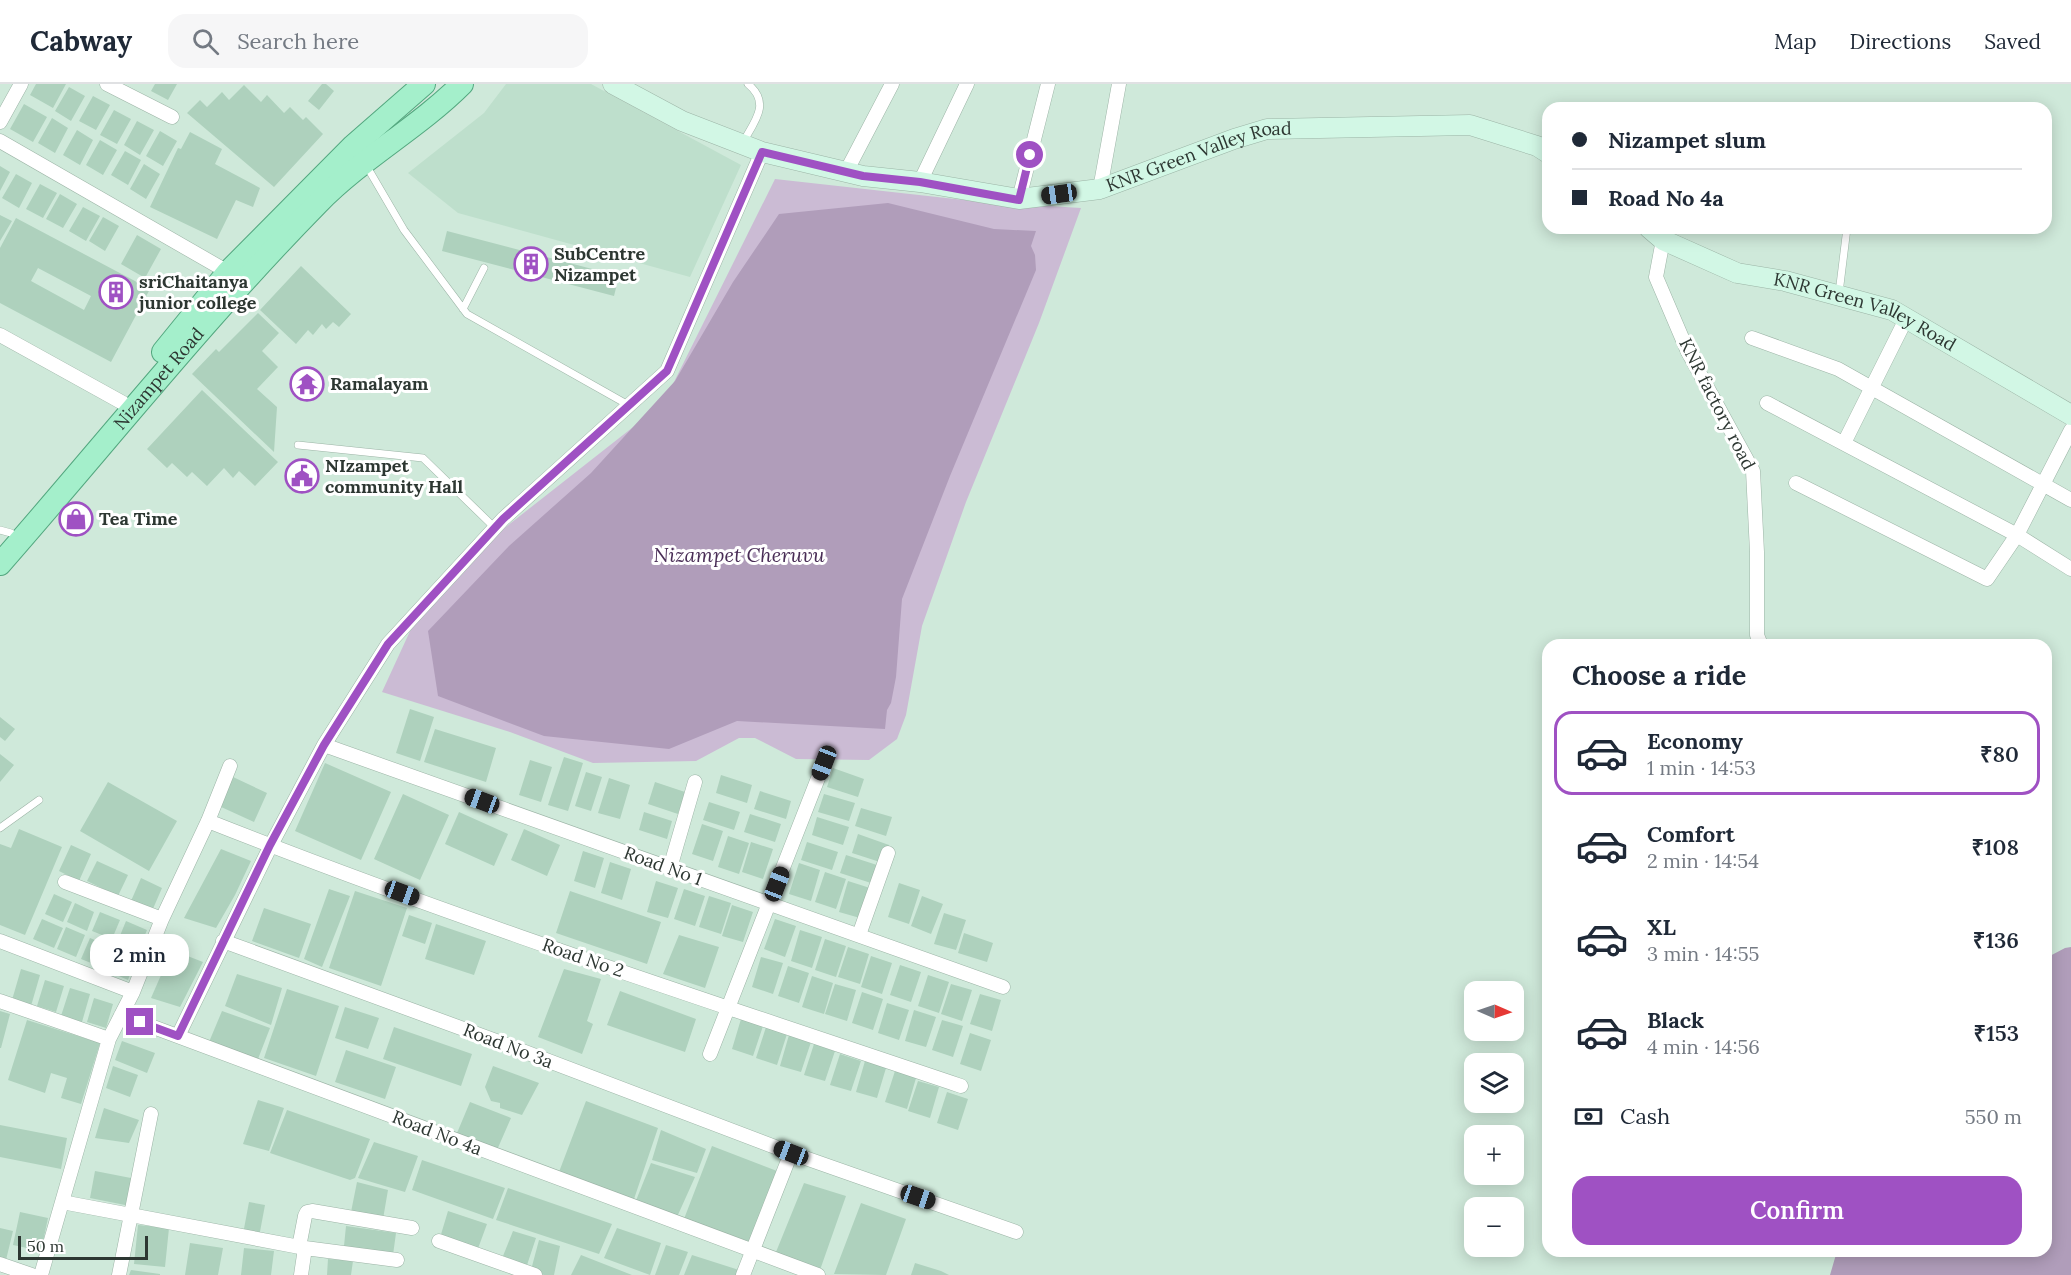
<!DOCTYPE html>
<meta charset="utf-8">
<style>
:root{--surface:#fff;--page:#f6f6f7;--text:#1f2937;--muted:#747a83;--line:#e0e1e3;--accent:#9f51c3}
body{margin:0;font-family:Lora,serif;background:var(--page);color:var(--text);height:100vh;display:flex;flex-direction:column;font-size:22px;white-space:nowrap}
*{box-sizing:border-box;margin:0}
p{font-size:20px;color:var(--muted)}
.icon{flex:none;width:33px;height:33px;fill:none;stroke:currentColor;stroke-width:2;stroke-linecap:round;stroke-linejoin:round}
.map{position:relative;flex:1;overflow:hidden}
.drawer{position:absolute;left:1542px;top:555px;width:510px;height:618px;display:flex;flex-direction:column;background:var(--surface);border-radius:18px;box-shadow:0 3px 15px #0003}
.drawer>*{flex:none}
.hud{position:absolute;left:1542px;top:18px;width:510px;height:132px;border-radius:18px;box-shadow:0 3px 15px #0003;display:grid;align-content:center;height:132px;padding:0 30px;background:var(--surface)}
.needle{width:39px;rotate:92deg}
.tools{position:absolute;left:1464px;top:897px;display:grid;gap:12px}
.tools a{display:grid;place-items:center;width:60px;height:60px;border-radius:12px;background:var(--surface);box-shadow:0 3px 15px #0003;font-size:30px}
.scale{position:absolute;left:18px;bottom:15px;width:130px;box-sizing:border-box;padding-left:6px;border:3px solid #2d3732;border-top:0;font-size:16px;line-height:21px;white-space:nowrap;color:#2d3732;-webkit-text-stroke:4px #fff;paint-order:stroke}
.end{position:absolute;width:27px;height:27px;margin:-14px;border:8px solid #9f51c3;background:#fff;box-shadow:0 0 0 3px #fff}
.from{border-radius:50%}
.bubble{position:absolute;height:42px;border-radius:18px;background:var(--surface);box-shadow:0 3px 15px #0003;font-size:20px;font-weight:600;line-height:42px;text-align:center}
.car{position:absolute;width:18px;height:36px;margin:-18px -9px;border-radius:8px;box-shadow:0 0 4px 2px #0007;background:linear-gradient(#222 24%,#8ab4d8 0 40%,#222 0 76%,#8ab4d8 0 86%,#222 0)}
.hud b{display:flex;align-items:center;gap:21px;height:57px;font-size:22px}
.hud b+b{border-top:2px solid var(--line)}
.hud i{width:15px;height:15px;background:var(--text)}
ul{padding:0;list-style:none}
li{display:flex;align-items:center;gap:18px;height:84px;margin:0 12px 9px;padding:0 18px;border:3px solid transparent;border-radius:18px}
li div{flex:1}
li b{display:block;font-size:22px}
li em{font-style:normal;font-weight:600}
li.current{border-color:var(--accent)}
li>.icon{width:54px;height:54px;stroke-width:1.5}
h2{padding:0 30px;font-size:27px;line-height:72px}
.pay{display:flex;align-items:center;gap:15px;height:66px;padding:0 30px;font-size:22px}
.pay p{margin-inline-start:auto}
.button{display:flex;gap:12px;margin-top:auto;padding:12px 30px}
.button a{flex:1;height:69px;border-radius:18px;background:var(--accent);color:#fff;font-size:24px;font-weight:600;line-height:69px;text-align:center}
header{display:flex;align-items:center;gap:36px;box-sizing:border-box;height:84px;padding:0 30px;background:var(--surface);border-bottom:2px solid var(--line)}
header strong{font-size:28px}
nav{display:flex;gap:33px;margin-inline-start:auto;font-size:21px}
.search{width:420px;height:54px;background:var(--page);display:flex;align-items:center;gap:15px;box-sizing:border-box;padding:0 21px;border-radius:18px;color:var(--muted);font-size:22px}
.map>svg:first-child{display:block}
.built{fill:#bedfcc}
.green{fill:#cbbbd4}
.water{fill:#b09dba}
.building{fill:#aed1bd;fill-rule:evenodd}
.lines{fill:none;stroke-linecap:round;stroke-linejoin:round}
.lane-casing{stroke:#9cb4a6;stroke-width:8}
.street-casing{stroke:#9cb4a6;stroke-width:15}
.secondary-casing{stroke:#9cb4a6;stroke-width:21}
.primary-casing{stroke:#53a77f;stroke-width:24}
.lane{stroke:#fff;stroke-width:7}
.street{stroke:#fff;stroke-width:14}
.secondary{stroke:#d2f7e5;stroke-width:20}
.primary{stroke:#a4efcb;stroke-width:22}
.route{stroke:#9f51c3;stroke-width:8}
.labels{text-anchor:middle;stroke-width:6;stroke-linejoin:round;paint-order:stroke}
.street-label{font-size:18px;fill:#2d3732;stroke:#fff}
.poi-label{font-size:18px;font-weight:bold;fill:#2d3732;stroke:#fff;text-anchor:start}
.water-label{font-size:20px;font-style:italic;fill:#492d56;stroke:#fff}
</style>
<header>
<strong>Cabway</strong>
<div class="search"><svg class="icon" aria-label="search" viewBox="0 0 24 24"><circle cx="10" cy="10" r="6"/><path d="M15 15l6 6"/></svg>Search here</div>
<nav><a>Map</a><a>Directions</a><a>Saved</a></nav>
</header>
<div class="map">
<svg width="2071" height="1191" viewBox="0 0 2071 1191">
<rect width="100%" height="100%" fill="#cfe9da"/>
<!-- built -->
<path class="built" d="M506,0H591L741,81L690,193L458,129L408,89L484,29Z"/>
<!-- green -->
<path class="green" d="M775,95L982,118L1081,124L1039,239L966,418L922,542L906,631L897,655L869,676L796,675L755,654H739L696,677L593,679L510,648L382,608L411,545L502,446L637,340L672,302Z"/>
<!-- water -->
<path class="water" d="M888,119L994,145L1036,147L1031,162L1035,171L1036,186L950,392L902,515L896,593L891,619L887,626L885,645L737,637L669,665L544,652L438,612L428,547L509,462L591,389L675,297L733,198L779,130Z
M2071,863V1191H1830L1837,1167H2046V874L2065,864Z"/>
<!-- building -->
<path class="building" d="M36,0H66L53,24L30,11Z
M155,0H177L168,16L151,7Z
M322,0H326L334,7L319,26L308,17Z
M244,1L261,18L267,11L284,29L290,23L303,36L306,33L323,50L274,103L187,29L200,16L207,23L222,8L229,16Z
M69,3L85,12L71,37L55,27Z
M93,12L110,21L96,46L79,37Z
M24,20L47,33L33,58L10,45Z
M114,26L131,35L117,60L100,51Z
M52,34L68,44L55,69L38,59Z
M137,37L154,46L140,71L124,61Z
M77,46L93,56L80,81L63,71Z
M160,47L177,57L163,82L146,72Z
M190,48L222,65L215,80L260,104L253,123L236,116L217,155L150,123L178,64L181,65Z
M100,56L117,66L103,91L86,81Z
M125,67L141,76L128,101L111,91Z
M144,80L160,90L146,115L130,105Z
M0,82L10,88L0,107Z
M16,90L32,99L19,124L2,114Z
M40,100L57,109L43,134L26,125Z
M60,110L77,120L63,144L46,135Z
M83,123L100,132L86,157L69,147Z
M0,131L12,137L0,157Z
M103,133L119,142L105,167L89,157Z
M16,134L150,205L111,278L0,219V164ZM38,184L91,212L84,226L31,197Z
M447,147L619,192L614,212L442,167Z
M137,151L161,165L145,194L121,180Z
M301,182L351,230L339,243L333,238L326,245L322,240L313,251L308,246L296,260L260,226Z
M258,229L279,249L262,267L278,283L257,305L277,323L274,368L192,290L216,265L219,268Z
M202,306L278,378L255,402L239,387L233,394L224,384L207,402L192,388L187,393L172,379L167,384L147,365Z
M410,625L434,633L420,677L396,669Z
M0,633L15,645L5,657L0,653Z
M435,645L496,664L486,698L424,678Z
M0,670L14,681L0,698Z
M564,673L583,679L568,727L548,721Z
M530,676L552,683L541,718L519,711Z
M325,679L391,708L361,776L295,747Z
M833,684L864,695L858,713L827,703Z
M586,688L602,693L591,727L575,722Z
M721,691L752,701L747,719L716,709Z
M233,693L267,709L254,738L219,722Z
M609,694L630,701L620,735L598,729Z
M108,698L177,737L149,787L80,747Z
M655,698L685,708L678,730L648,720Z
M760,707L791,717L786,735L754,725Z
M403,710L449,731L420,796L374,775Z
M824,710L855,719L849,737L818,728Z
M709,718L740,728L734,746L703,736Z
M861,724L892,733L886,752L855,742Z
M459,728L508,750L494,782L445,760Z
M644,728L672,737L667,755L639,746Z
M750,730L781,740L775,758L744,748Z
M817,733L849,743L843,761L812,751Z
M702,740L723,747L713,777L692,770Z
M19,745L62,763L25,851L0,841V760L11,764Z
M524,745L560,761L547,792L511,776Z
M858,750L889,761L883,779L852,769Z
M728,752L749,759L739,790L718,783Z
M751,758L773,765L763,795L742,788Z
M807,758L838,768L832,786L801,776Z
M71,761L91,770L79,797L59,787Z
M221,765L251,777L235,811L216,844L184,834Z
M583,767L604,774L595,804L574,797Z
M846,771L877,781L871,799L840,789Z
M97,777L128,791L118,812L87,797Z
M610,778L631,785L622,816L601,809Z
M799,779L820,786L811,817L789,810Z
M825,788L846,795L836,825L815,818Z
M141,794L162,804L152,827L131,817Z
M656,797L678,804L668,834L647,828Z
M848,797L870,804L860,834L839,828Z
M899,799L920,806L909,840L888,833Z
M329,805L350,812L322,883L304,875Z
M684,805L705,812L695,842L674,835Z
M355,807L407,824L381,902L329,884Z
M570,807L661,838L647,880L556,849Z
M54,810L72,818L63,838L45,830Z
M709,812L731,819L721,850L699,843Z
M922,812L943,820L931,850L911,842Z
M75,819L94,828L87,847L67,838Z
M732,821L753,828L743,858L722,852Z
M264,824L311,840L299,874L252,857Z
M100,828L120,836L112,855L92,847Z
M944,829L966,836L956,866L934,860Z
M409,831L432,839L425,860L402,852Z
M42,835L63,844L54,864L33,855Z
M775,835L796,842L785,873L764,865Z
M126,837L147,846L138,868L117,859Z
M436,840L486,857L474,891L425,875Z
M66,843L85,851L76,873L57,865Z
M800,846L822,853L812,884L791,877Z
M964,849L993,859L987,878L958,869Z
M679,851L719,863L705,904L663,890Z
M90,854L109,862L101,883L81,875Z
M825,855L846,862L836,893L815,886Z
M115,863L137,872L128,896L105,886Z
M848,863L869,870L860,900L838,893Z
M172,866L203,878L180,923L151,914Z
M871,872L892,879L882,910L861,903Z
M761,873L783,879L773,910L752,903Z
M900,881L921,888L911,918L890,911Z
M788,882L809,889L799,919L778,912Z
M21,885L40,891L31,922L12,916Z
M564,885L601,895L587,937L593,940L582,970L538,953Z
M237,890L282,904L271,941L225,922Z
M928,891L949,898L939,929L918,922Z
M812,892L833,899L824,930L802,923Z
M45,896L64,902L56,928L37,922Z
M835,900L856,906L847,937L825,930Z
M951,900L972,906L962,937L941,930Z
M70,904L90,910L82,938L61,932Z
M287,905L339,922L316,992L264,974Z
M620,907L696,935L685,968L607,941Z
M862,908L883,915L873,946L852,939Z
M980,910L1001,916L992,947L970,940Z
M94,914L113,920L106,944L87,938Z
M887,919L909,926L899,956L878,949Z
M345,923L379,934L368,965L335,954Z
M914,926L936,933L926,963L905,957Z
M0,927L10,930L1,964H0Z
M222,927L270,944L258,975L209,958Z
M741,935L763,942L753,972L732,965Z
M27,936L100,959L81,1020L61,1014L67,994L51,989L45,1009L8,996Z
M942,936L963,942L953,973L932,966Z
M394,943L472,970L461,1002L383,975Z
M766,943L787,950L777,981L756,974Z
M970,949L991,956L981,987L960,980Z
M789,951L811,958L801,988L780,982Z
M122,957L155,969L147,989L115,976Z
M814,960L835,967L825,997L804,991Z
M346,966L396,983L385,1015L335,998Z
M840,970L861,977L851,1007L830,1001Z
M865,977L886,984L877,1014L856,1008Z
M113,982L138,991L130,1013L106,1004Z
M493,982L539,999L522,1031L500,1024V1019L491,1017L485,1003Z
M895,987L916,994L907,1025L885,1018Z
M918,997L939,1003L930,1034L908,1027Z
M947,1008L968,1015L958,1046L937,1039Z
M258,1016L284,1024L269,1067L243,1060Z
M586,1017L658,1044L634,1115L559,1088Z
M470,1018L511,1034L497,1066L457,1049Z
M104,1024L139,1036L129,1059L95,1054Z
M287,1026L370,1055L355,1094L350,1096L270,1069Z
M0,1041L67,1054L61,1085L0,1073Z
M661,1046L706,1065L697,1089L652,1076Z
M374,1058L418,1072L405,1108L358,1094Z
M712,1062L777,1087L751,1158L684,1135Z
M422,1076L505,1104L493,1135L412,1106Z
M651,1079L695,1093L677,1133L635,1119Z
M95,1087L136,1095L130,1122L90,1114Z
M357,1098L388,1106L383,1135L351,1128Z
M804,1099L846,1112L820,1186L776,1168Z
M508,1104L612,1140L599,1170L496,1136Z
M249,1118L265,1121L259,1153L243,1150Z
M861,1119L906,1135L886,1191L834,1190Z
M448,1127L487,1140L476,1170L439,1157Z
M20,1128L48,1134L41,1167L13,1161Z
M138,1141L169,1144L165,1183L134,1180Z
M346,1142L396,1149L393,1171L344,1162Z
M0,1144L13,1147L6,1176L0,1174Z
M617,1144L661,1159L650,1191L604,1174Z
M513,1147L536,1154L527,1181L503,1172Z
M539,1156L560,1162L554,1191H544L531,1186Z
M190,1159L223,1164L218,1191H185Z
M666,1161L688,1168L679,1191H655Z
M244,1164L274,1167L271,1191H241Z
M581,1171L632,1191H571Z
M692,1171L739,1186L737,1191H684Z
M328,1175L353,1177L351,1191H327Z
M915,1179L941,1187L949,1191H911Z
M131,1186L160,1190V1191H129Z"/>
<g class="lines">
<!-- lane casing -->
<g class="lane-casing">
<path id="lane" d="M743,58C755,37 771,19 748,0
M366,81L404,146L467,230L623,318
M1839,209L1847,144
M463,225L484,184
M298,361L423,374L495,444
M0,446L11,449
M0,744L39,716"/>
</g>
<!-- street casing -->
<g class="street-casing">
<path id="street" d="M107,0L172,33
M0,38L21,0
M0,57L228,188
M846,88L892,0
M920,98L967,0
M1100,105L1119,0
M1019,115L1048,0
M1663,156L1656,193L1688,268L1753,387L1757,468V551L1761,561
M0,251L123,319
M1752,254L1838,285L2071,416
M1767,319L2017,451L1987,495L1796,399
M2071,346L2017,451L2071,485
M1844,359L1906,235
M324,661L1003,903
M208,737C455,835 709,917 961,1002
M670,784L695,698
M65,798L162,835
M859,851L888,769
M0,857L133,908
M223,857L499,958L791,1069L1016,1148
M0,917L109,955
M121,931L818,1191
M178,952L271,761L324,661L388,560L503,435L667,287L762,68
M710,970L824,679
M62,1118L305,1164L397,1176
M439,1157L535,1191
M299,1163L305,1132L307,1128L312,1127L412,1144
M0,1180L32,1191
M41,1191L109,955L133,908L162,835L208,737L230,682
M119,1191L151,1030
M301,1191L305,1164
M743,1191L791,1069"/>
</g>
<!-- secondary casing -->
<g class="secondary-casing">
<g id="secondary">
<path id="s1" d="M613,0L682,37L762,68L863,92L920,98L1019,115L1100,105L1234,55L1267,45L1470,41L1537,62L1548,69"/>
<path id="s2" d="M1649,144L1663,156L1737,189L1785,197L1892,226L2071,331"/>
</g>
</g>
<!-- primary casing -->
<g class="primary-casing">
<g id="primary">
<path d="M163,268L228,188L353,62L424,0"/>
<path id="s3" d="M0,480C106,359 206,233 318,119C362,74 418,44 462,0"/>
</g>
</g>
<!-- lane -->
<use href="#lane" class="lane"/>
<!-- street -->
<use href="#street" class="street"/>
<!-- secondary -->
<use href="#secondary" class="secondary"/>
<!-- primary -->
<use href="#primary" class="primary"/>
</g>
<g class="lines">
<!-- route -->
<path class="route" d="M140,938L178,952L270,761L324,661L388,560L503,435L667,287L762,68L863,92L920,98L1019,116L1030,71"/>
</g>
<!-- icons -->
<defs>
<g id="building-ring" transform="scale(1.725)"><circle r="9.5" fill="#fff" stroke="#9f51c3" stroke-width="1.5"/><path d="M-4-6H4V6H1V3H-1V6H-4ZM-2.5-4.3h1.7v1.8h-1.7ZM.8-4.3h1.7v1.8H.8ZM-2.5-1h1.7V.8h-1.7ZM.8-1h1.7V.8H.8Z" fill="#9f51c3"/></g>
<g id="temple-ring" transform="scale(1.725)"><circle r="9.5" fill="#fff" stroke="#9f51c3" stroke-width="1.5"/><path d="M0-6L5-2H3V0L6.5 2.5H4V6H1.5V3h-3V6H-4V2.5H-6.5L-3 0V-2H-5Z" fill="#9f51c3"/></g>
<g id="civic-ring" transform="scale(1.725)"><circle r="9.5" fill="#fff" stroke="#9f51c3" stroke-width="1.5"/><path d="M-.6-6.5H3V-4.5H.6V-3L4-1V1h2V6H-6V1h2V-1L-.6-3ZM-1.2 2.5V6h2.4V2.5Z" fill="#9f51c3"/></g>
<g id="shop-ring" transform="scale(1.725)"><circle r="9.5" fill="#fff" stroke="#9f51c3" stroke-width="1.5"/><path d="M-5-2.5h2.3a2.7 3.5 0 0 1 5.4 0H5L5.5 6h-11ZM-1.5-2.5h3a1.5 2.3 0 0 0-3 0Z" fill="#9f51c3"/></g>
</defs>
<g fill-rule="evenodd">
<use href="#building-ring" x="531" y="180"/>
<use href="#building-ring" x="116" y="208"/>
<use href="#temple-ring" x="307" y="300"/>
<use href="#civic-ring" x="302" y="392"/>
<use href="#shop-ring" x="76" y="435"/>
</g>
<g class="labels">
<!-- street labels -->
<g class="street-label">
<text dy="6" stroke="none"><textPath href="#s1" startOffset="612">KNR Green Valley Road</textPath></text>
<text dy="6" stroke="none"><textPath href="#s2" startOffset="234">KNR Green Valley Road</textPath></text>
<text dy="6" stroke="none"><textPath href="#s3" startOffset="244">Nizampet Road</textPath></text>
<text transform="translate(1717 320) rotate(63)" y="6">KNR factory road</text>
<text transform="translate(663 782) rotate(20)" y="6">Road No 1</text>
<text transform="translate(583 874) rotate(19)" y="6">Road No 2</text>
<text transform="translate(508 962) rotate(21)" y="6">Road No 3a</text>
<text transform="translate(437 1049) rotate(21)" y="6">Road No 4a</text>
</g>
<!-- poi labels -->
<g class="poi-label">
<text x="554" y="176">SubCentre<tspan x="554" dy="21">Nizampet</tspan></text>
<text x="139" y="204">sriChaitanya<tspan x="139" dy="21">junior college</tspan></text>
<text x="330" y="306">Ramalayam</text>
<text x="325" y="388">NIzampet<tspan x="325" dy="21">community Hall</tspan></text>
<text x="99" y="441">Tea Time</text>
</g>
<!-- water labels -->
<g class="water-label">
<text x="739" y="478">Nizampet Cheruvu</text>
</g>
</g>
</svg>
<div class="tools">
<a><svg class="needle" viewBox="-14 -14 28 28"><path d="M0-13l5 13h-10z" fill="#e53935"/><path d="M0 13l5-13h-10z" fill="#747a83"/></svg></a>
<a><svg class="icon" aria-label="layers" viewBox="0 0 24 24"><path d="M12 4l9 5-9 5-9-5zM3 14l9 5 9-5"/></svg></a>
<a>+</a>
<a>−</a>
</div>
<div class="scale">50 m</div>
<i class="end from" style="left:1030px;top:71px"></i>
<i class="end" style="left:140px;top:938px"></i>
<div class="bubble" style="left:90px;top:850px;width:99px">2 min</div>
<i class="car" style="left:1059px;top:110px;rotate:262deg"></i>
<i class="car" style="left:824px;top:679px;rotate:201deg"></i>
<i class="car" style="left:482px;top:717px;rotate:290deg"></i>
<i class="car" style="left:777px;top:800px;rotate:21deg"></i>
<i class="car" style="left:402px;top:809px;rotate:110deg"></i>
<i class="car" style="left:791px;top:1069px;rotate:291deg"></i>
<i class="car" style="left:918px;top:1113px;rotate:109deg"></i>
<div class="hud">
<b><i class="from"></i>Nizampet slum</b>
<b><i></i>Road No 4a</b>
</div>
<section class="drawer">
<h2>Choose a ride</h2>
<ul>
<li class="current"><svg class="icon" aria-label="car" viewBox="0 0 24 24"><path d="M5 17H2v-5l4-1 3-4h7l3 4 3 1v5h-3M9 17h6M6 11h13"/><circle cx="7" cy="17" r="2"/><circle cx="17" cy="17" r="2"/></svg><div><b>Economy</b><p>1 min · 14:53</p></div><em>₹80</em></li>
<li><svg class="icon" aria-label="car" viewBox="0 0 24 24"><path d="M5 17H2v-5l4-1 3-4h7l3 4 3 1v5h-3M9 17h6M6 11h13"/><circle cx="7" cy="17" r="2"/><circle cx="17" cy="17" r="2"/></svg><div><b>Comfort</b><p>2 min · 14:54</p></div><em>₹108</em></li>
<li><svg class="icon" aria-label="car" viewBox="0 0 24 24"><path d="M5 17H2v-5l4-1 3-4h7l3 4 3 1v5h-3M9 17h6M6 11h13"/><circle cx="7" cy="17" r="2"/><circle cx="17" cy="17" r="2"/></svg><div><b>XL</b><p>3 min · 14:55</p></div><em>₹136</em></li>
<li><svg class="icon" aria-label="car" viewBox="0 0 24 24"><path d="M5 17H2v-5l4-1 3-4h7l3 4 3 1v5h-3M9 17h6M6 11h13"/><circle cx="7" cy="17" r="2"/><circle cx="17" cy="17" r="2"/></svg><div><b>Black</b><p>4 min · 14:56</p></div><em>₹153</em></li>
</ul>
<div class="pay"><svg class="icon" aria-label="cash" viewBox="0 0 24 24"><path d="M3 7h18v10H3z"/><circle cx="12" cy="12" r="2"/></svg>Cash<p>550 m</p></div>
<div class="button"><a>Confirm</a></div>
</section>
</div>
